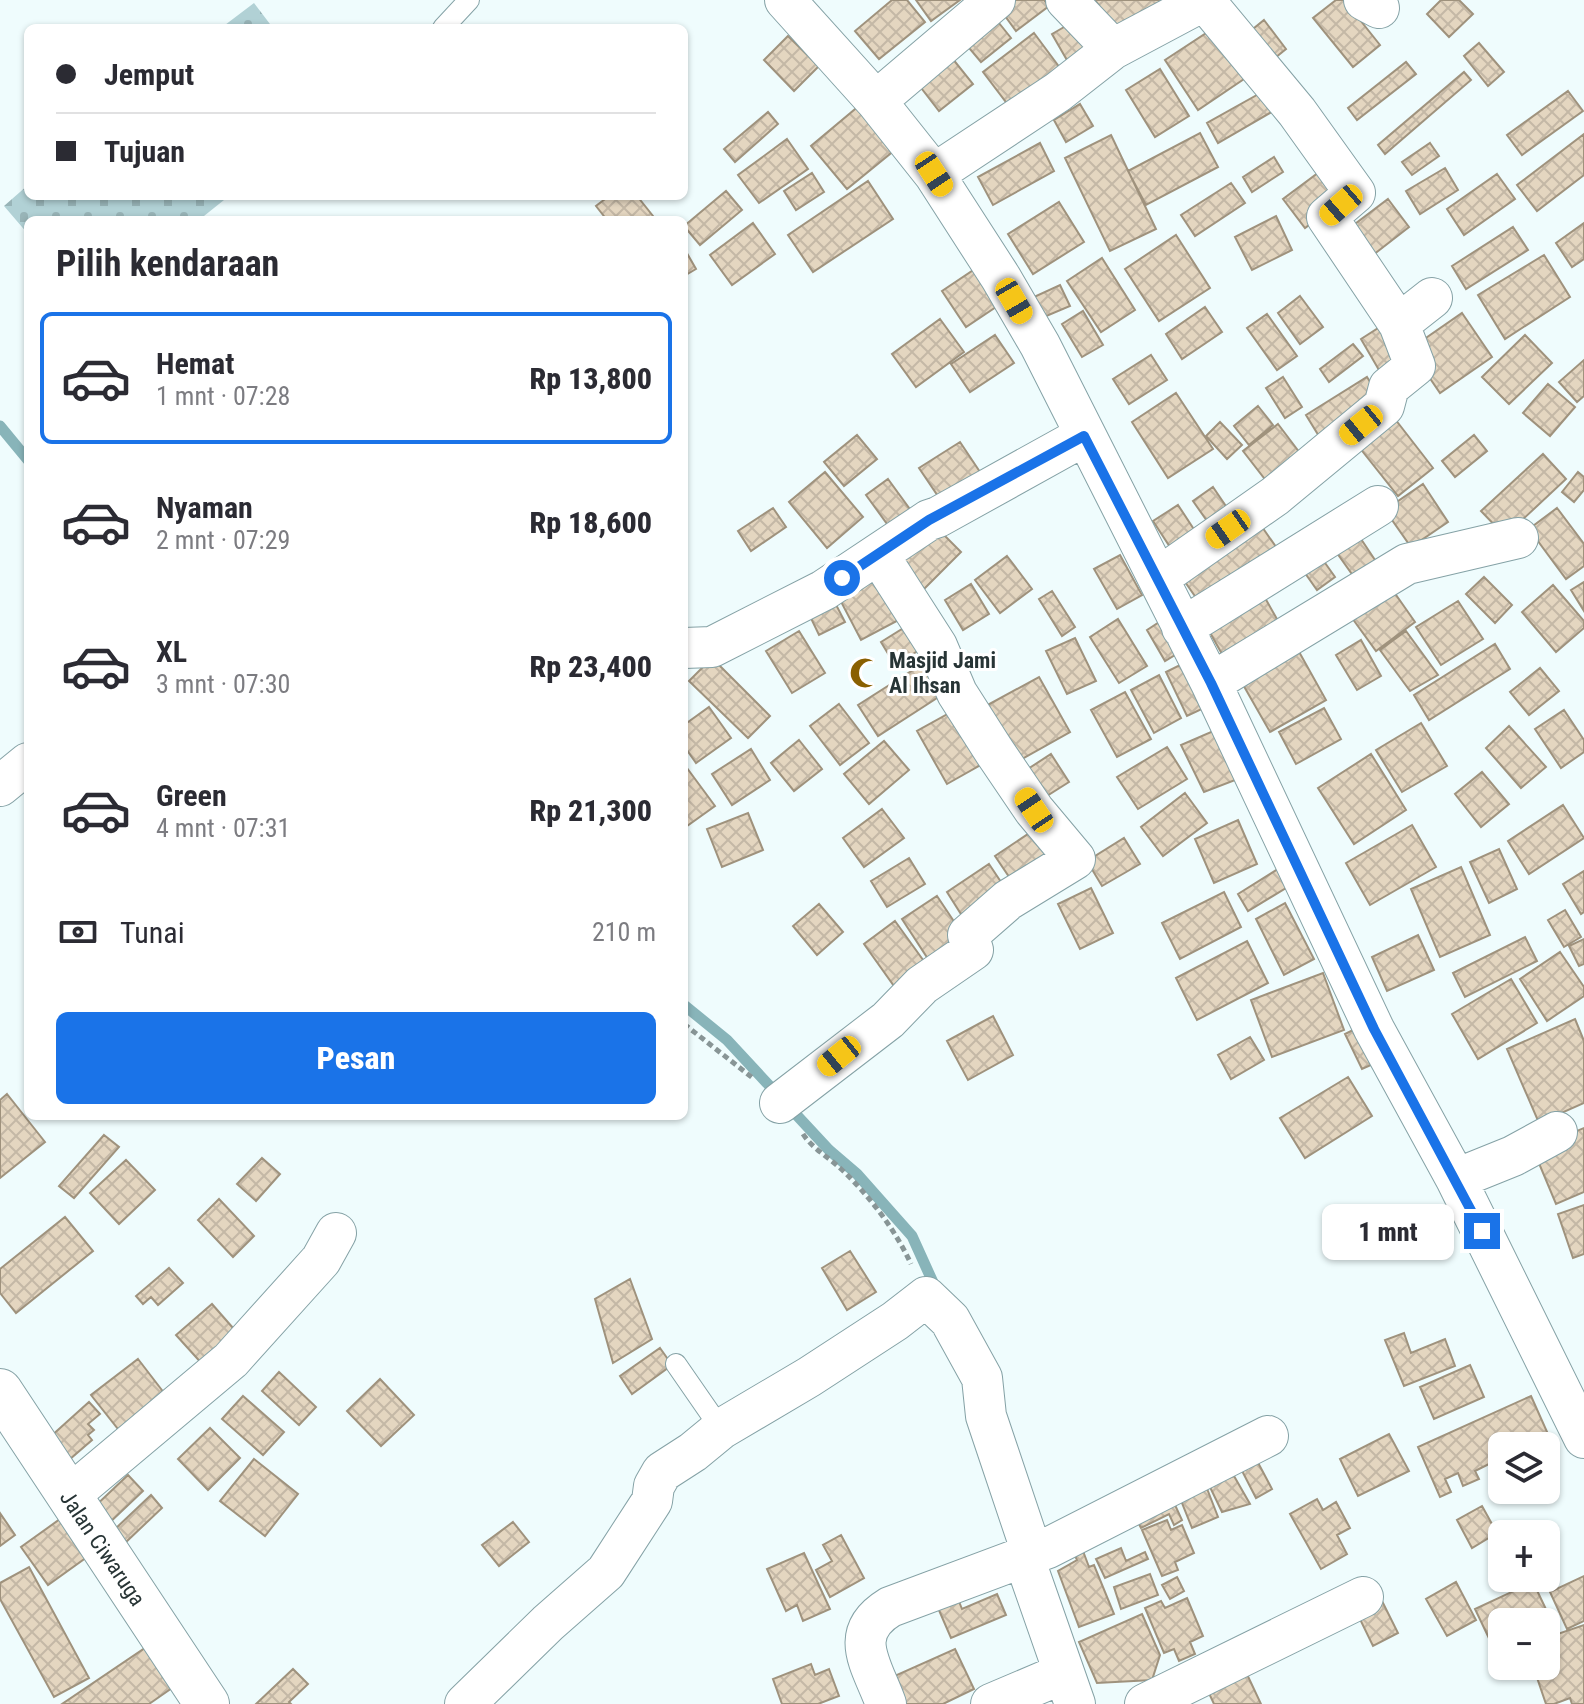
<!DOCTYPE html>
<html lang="id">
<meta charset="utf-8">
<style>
:root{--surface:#fff;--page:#f2f2f3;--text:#2b2b33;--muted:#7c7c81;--line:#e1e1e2;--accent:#1a73e8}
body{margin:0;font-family:"Roboto Condensed",sans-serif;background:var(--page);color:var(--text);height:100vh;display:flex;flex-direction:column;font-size:30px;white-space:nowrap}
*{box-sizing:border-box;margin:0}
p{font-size:26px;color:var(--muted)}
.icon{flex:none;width:44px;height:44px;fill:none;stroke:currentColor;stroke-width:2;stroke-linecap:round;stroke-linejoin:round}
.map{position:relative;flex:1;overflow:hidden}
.side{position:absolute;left:24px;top:216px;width:664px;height:904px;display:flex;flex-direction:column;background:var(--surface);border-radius:12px;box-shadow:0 2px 6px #0004}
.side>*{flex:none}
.hud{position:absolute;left:24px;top:24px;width:664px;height:176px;border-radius:12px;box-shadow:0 2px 6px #0004;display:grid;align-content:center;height:176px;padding:0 32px;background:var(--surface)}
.controls{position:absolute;left:1488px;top:1432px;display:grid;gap:16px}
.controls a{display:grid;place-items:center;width:72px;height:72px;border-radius:12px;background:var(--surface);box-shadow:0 2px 6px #0004;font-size:40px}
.end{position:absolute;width:36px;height:36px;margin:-18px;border:10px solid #1a73e8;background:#fff;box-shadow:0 0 0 4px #fff}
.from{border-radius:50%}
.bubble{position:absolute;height:56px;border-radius:12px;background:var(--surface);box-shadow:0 2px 6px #0004;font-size:26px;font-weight:800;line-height:56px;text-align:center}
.car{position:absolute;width:24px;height:48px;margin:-24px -12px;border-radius:10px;box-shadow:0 0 6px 2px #0007;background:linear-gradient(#f5c518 24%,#345 0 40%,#f5c518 0 76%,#345 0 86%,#f5c518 0)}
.hud b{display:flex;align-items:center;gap:28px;height:76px;font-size:30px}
.hud b+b{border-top:2px solid var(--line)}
.hud i{width:20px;height:20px;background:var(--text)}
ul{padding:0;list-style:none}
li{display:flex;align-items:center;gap:24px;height:132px;margin:0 16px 12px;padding:0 16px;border:4px solid transparent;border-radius:12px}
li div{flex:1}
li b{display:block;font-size:30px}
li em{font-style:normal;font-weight:800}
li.selected{border-color:var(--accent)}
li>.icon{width:72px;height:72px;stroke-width:1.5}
h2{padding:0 32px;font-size:36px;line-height:96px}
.pay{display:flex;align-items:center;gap:20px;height:88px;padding:0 32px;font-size:30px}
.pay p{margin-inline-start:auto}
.button{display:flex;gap:16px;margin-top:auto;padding:16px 32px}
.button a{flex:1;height:92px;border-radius:12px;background:var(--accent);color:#fff;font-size:32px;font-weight:800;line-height:92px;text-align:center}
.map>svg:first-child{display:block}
.cemetery{fill:url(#cemetery-stones)}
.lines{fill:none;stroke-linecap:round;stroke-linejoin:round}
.stream{stroke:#88b4b9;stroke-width:11}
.building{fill:url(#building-cross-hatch);stroke:#9f927d;stroke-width:2}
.service-casing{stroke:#85a2a6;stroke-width:22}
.minor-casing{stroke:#85a2a6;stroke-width:42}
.tertiary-casing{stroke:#85a2a6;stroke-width:46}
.path{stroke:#889596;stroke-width:5;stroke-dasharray:6 4;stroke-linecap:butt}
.service{stroke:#fff;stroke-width:20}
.minor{stroke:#fff;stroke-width:40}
.tertiary{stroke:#fff;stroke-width:44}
.route{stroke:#1a73e8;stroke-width:10}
.labels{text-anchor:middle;stroke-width:6;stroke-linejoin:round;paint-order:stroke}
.poi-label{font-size:22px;font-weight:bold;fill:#273435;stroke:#fff;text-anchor:start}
.street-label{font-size:22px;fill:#273435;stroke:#fff}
</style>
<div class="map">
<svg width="1584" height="1704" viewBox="0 0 1584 1704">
<defs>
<pattern id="cemetery-stones" width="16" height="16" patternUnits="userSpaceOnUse" patternTransform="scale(2)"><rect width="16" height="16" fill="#b1d1d5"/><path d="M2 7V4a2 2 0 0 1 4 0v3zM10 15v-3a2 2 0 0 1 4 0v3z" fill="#98b4b7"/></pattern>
<pattern id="building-cross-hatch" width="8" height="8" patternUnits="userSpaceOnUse" patternTransform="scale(2)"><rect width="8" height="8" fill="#e4d6c0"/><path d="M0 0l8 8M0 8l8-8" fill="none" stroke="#c4b8a6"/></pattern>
</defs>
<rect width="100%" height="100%" fill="#effcfd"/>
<!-- cemetery -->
<path class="cemetery" d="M254,3L273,28H221Z
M28,185V196H229L199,220H28V234L4,206Z"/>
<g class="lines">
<!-- stream -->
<path class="stream" d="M0,426L28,460
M684,1005L727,1040L829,1150L857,1174L912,1236L936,1289"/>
</g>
<!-- building -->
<path class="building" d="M892,0H907L925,22L879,59L855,31Z
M916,0H960L931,21Z
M1003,0H1044L1049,6L1016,31L997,5Z
M1095,0H1173L1122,38Z
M1336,0H1344L1380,45L1353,67L1313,18Z
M1441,0H1459L1473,14L1449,37L1427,14Z
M995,18L1011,38L981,62L964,42Z
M1078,19L1098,54L1072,69L1052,34Z
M1264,20L1286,49L1270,62L1248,33Z
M1214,28L1247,77L1198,110L1165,60Z
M1034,33L1063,72L1012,110L983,72Z
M788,36L819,66L794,91L764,60Z
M1479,43L1504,72L1488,86L1464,56Z
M948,53L973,84L939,111L915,80Z
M1406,62L1416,74L1357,120L1348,108Z
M1160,69L1189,116L1155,137L1126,90Z
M1464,72L1471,80L1385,154L1378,145Z
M1264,91L1275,110L1218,143L1207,123Z
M1568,91L1583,111L1522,155L1507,135Z
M1080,104L1093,126L1066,142L1054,120Z
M860,105L896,149L847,189L811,146Z
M768,112L778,124L735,162L724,149Z
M1200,133L1218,167L1146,205L1128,171Z
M1584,134V175L1537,211L1517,185Z
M1111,135L1156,229L1110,251L1065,158Z
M787,139L808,169L759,203L738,175Z
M1040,143L1054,171L993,205L978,177Z
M1430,143L1439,156L1412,175L1402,162Z
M1274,157L1283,172L1252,192L1243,177Z
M1326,167L1347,196L1305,228L1283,199Z
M1445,168L1458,190L1420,214L1406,191Z
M812,173L824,192L796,210L784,191Z
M1497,174L1515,199L1464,235L1447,209Z
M868,181L893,219L813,272L788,235Z
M1231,183L1245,203L1195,236L1181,215Z
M726,191L742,210L700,245L684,226Z
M609,196H637L653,216L648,220H607L596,206Z
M1388,199L1409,227L1373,255L1351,227Z
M1059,202L1084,242L1033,274L1008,234Z
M1276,216L1292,250L1252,270L1235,237Z
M753,223L775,254L732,285L710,255Z
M1584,223V259L1572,267L1556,243Z
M1513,227L1528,250L1466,289L1452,266Z
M1176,235L1210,288L1159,321L1125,269Z
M684,248L696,269L684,276Z
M1544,255L1570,297L1505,339L1478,295Z
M1102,258L1135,310L1101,332L1067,281Z
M975,269L999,305L966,327L942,291Z
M1060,285L1070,306L1044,317L1034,297Z
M1300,296L1323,327L1300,344L1278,313Z
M1205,307L1222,332L1182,359L1166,334Z
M1083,311L1103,345L1082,357L1062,324Z
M1462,313L1492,357L1440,393L1410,349Z
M1267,314L1297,356L1277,370L1247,328Z
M940,319L964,352L916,387L892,354Z
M1383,325L1405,364L1383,377L1361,339Z
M995,335L1014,363L970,392L951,364Z
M1525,335L1552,363L1509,404L1482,377Z
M1353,344L1363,356L1329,382L1320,369Z
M1151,355L1167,380L1129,404L1113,379Z
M1584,360V396L1577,402L1559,382Z
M1283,377L1302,407L1285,418L1266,388Z
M1367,377L1383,403L1322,441L1306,415Z
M1548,384L1575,407L1550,436L1523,413Z
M1176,393L1213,449L1168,478L1132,422Z
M1258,406L1273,425L1249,445L1234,426Z
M1395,419L1433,468L1398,496L1359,447Z
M1220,422L1242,445L1227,459L1206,436Z
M1278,424L1309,465L1274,491L1243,451Z
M857,435L877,459L844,486L824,462Z
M1474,435L1487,451L1455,477L1442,461Z
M960,442L988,484L948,511L919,468Z
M1543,454L1566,479L1505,536L1481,511Z
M825,472L863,517L827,548L789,502Z
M1578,472L1584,477V490L1574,502L1562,492Z
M888,479L912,512L890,528L866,495Z
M1423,484L1448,522L1411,547L1385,510Z
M1213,487L1234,518L1214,531L1193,501Z
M1178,505L1197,534L1172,550L1153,521Z
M773,508L786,527L751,551L738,531Z
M1557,508L1584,544V566L1566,579L1529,529Z
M931,522L961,552L921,592L891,561Z
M1260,524L1281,554L1204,609L1183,579Z
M1355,530L1381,569L1359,584L1332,546Z
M1318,553L1335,577L1317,590L1300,566Z
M1120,555L1142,595L1117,609L1094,569Z
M1007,556L1032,589L1000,613L975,580Z
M885,569L908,615L861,640L837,594Z
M1484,577L1512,605L1495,623L1466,594Z
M1387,582L1415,622L1376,651L1347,611Z
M1584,582V611L1571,590Z
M971,584L989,614L963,630L945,600Z
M1553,585L1584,621V628L1556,652L1522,612Z
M1260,589L1282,628L1226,661L1204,622Z
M1052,591L1075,627L1062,636L1039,599Z
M832,597L845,622L819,635L807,610Z
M1458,601L1483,639L1441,665L1416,627Z
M1118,619L1147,666L1119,683L1090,637Z
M915,621L929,644L895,665L881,642Z
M1161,621L1180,652L1165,661L1147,630Z
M799,631L825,673L792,693L766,651Z
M1406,631L1438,675L1410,691L1380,650Z
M1075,638L1096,681L1067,694L1046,651Z
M1361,640L1381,676L1357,690L1336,655Z
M1293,641L1326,700L1270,732L1237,674Z
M1495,644L1510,669L1429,720L1414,695Z
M712,658L770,716L748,738L689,681Z
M932,658L951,689L878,736L858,705Z
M1184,663L1206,707L1187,716L1166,672Z
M1540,668L1559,691L1529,715L1510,692Z
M1159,675L1181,718L1154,733L1131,690Z
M1039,677L1070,732L1015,763L984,707Z
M1125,692L1151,739L1117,757L1091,710Z
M839,704L869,743L840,765L810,726Z
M962,706L993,758L947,784L917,731Z
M709,707L731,738L696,763L684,746V725Z
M1324,708L1341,739L1296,764L1279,732Z
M1564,710L1584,740V752L1561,768L1535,729Z
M1421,723L1447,766L1402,792L1376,750Z
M1509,726L1546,767L1521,788L1486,748Z
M1218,729L1243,777L1204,792L1181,745Z
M799,740L822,769L794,791L771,763Z
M884,741L909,770L869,804L844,774Z
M1167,747L1187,779L1138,809L1117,777Z
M751,749L770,780L732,805L712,774Z
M1051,754L1069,782L1034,804L1017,776Z
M1371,754L1406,810L1354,844L1318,788Z
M684,764L715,806L687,826L684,821Z
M1482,772L1509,804L1481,827L1455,794Z
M1185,793L1207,823L1163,856L1141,827Z
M1563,805L1584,838L1529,874L1508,841Z
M882,809L904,838L864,867L843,838Z
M748,813L763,850L722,867L707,829Z
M1238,820L1257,864L1214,883L1195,839Z
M1412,825L1436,867L1370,905L1346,863Z
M1037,828L1060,862L1018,890L995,856Z
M1124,838L1140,864L1102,886L1087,861Z
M1499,849L1517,889L1489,903L1470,862Z
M909,858L925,884L887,907L871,881Z
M989,864L1009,894L966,922L947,892Z
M1286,864L1296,882L1248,911L1238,894Z
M1461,867L1490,935L1440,957L1411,889Z
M1584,871V912L1581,914L1563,884Z
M1091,888L1113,933L1080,949L1058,904Z
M1224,892L1241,927L1180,959L1162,923Z
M937,896L967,941L932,965L902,919Z
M1285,903L1314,959L1284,975L1256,919Z
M819,904L843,932L817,955L793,926Z
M1565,910L1581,937L1564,947L1548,920Z
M895,921L931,971L899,993L864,944Z
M1418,935L1434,970L1387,991L1372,957Z
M1525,937L1537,961L1465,997L1453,973Z
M1584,939V964L1579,966L1569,946Z
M1247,941L1268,983L1197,1020L1176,978Z
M1560,952L1584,987V996L1547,1021L1520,979Z
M1323,973L1344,1030L1272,1057L1251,1000Z
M1511,979L1537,1023L1478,1059L1452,1014Z
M993,1016L1013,1055L968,1080L947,1041Z
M1575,1019L1584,1041V1103L1539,1123L1507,1049Z
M1363,1025L1380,1061L1362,1069L1345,1034Z
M1250,1037L1264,1060L1231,1079L1218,1055Z
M1348,1077L1372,1116L1305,1158L1280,1118Z
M7,1094L45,1142L0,1178V1100Z
M1584,1128V1192L1556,1204L1533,1149Z
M104,1135L119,1147L74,1198L59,1186Z
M262,1158L280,1174L256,1201L237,1184Z
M126,1160L155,1190L119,1224L90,1193Z
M219,1199L254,1236L233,1257L198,1220Z
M1584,1205V1254L1573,1258L1558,1214Z
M65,1217L93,1251L16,1313L0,1293V1269Z
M850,1251L876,1292L847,1310L822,1268Z
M169,1268L183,1283L158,1305L151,1297L143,1304L136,1296Z
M630,1279L652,1339L613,1363L595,1299Z
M212,1304L240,1336L205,1367L176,1335Z
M1404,1333L1411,1353L1445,1339L1455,1366L1404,1386L1385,1340Z
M660,1348L672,1365L632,1394L620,1376Z
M138,1359L168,1398L122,1434L91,1395Z
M1470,1365L1484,1397L1434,1419L1420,1387Z
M279,1372L316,1407L299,1425L262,1391Z
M380,1379L414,1415L381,1446L347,1411Z
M243,1396L284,1432L263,1455L222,1419Z
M1531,1396L1552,1443L1546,1446H1524L1521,1440L1502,1446V1449L1490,1455L1493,1462L1475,1471L1479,1479L1463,1486L1458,1473L1445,1479L1451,1492L1440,1497L1418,1447Z
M89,1402L100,1414L88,1424L94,1430L88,1435L92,1440L70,1459L50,1437Z
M210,1428L240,1458L208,1490L178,1459Z
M1389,1434L1409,1471L1358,1496L1340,1459Z
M1255,1457L1272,1489L1256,1498L1239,1465Z
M254,1459L298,1494L265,1536L220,1501Z
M128,1475L143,1491L105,1527L90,1511Z
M1234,1476L1250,1504L1222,1512L1209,1485Z
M1206,1486L1218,1517L1192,1528L1180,1498Z
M1169,1492L1182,1520L1174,1525L1169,1514L1141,1528L1132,1511Z
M151,1495L162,1508L126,1542L114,1530Z
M1317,1499L1323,1510L1336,1502L1350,1528L1337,1535L1347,1554L1321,1569L1290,1514Z
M1482,1506L1497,1533L1472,1548L1457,1520Z
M0,1513L15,1535L0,1546Z
M67,1514L94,1552L48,1585L21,1547Z
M1167,1520L1171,1530L1182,1525L1194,1553L1175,1562L1178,1570L1162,1576L1142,1530Z
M513,1522L529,1542L499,1566L482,1545Z
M841,1535L864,1578L830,1597L816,1570L832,1561L823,1545Z
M1080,1543L1089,1567L1094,1565L1114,1614L1079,1627L1058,1571L1077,1560L1071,1547Z
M1121,1548L1126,1561L1145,1552L1148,1559L1105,1578L1096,1559Z
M804,1553L830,1609L803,1621L797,1605L786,1611L767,1569Z
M29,1567L89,1678L54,1697L0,1599V1583Z
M1150,1574L1158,1595L1121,1609L1114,1587Z
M1584,1576V1621L1567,1629L1550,1592Z
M1177,1577L1184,1591L1170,1599L1162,1585Z
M1456,1582L1476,1620L1447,1636L1426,1599Z
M1533,1582L1553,1624L1546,1627V1622H1502V1648L1495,1651L1475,1609Z
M997,1594L1006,1615L951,1638L938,1608L958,1599L962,1609Z
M1187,1598L1203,1636L1190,1642L1195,1654L1179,1661L1174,1649L1164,1653L1145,1608L1161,1601L1165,1608Z
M1382,1601L1398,1633L1373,1646L1357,1613Z
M1142,1614L1160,1655L1152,1680L1097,1683L1079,1642Z
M1584,1625V1704H1572L1570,1698L1554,1704H1546L1533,1666H1546V1638Z
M145,1648L172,1688L149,1704H62Z
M955,1649L974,1689L943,1704H896L890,1678Z
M811,1664L815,1675L829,1669L839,1696L818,1704H782L773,1679Z
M293,1669L308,1684L289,1702L291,1704H256Z
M1245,1670L1261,1704H1214L1207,1689Z"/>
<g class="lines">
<!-- service casing -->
<g class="service-casing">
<path id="service" d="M443,28L469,0
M676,1364L721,1429"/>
</g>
<!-- minor casing -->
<g class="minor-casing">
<path id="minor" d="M785,0L876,101L934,174L1001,278L1040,345L1211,683L1374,1029L1456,1179L1584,1438
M1066,0L1113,49
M1204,0L1297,112L1355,193L1327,217L1399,324
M1364,0L1379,8
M876,101L995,0
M934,174L1058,92L1113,49L1205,0
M1158,578L1275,496L1384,406L1389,387L1415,366L1399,324L1432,298
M1182,628L1378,506
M684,648L712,647L824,590L929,520L938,517L1084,436
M1211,683L1407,564L1518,538
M0,786L28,763
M780,1103L888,1020L922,985L973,950L968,935L1008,900L1075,859L1034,810L994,751L957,693L937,646L878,554
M1456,1179L1513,1156L1557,1132
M69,1496L231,1360L321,1260L336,1233
M1024,1558L1075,1704
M465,1704L548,1623L606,1572L652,1501L654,1486L662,1472L693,1452L721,1429L809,1377L895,1321L926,1297L950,1320L982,1378L986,1416L1032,1553
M886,1704C872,1665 846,1634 890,1607L1048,1548L1268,1436
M991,1704L1064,1673
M1145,1704L1363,1597"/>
</g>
<!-- tertiary casing -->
<g class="tertiary-casing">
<path id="tertiary" d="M0,1391L207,1704"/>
</g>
<!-- path -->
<path class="path" d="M684,1024L754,1079
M803,1134C812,1148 828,1157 840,1168C868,1194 895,1229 911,1264"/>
<!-- service -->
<use href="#service" class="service"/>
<!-- minor -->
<use href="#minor" class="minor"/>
<!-- tertiary -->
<use href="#tertiary" class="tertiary"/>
</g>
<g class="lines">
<!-- route -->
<path class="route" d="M842,578L929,520L1084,436L1211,683L1374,1029L1482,1231"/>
</g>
<!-- icons -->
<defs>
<g id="mosque-bare" transform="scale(2.4)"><path d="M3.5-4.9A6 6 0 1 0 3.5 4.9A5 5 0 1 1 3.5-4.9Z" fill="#8a6001" stroke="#fff" stroke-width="2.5" paint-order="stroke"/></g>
</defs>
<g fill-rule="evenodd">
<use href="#mosque-bare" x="865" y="673"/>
</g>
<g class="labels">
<!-- poi labels -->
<g class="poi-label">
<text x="889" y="668">Masjid Jami<tspan x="889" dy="25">Al Ihsan</tspan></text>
</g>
<!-- street labels -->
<g class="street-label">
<text transform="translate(103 1548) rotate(56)" y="8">Jalan Ciwaruga</text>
</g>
</g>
</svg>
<div class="controls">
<a><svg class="icon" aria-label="layers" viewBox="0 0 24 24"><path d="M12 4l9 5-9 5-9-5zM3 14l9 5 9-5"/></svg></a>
<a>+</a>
<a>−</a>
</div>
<i class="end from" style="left:842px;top:578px"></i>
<i class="end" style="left:1482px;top:1231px"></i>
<div class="bubble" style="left:1322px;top:1204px;width:132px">1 mnt</div>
<i class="car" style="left:934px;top:174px;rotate:147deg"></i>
<i class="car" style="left:1341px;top:205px;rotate:229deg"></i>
<i class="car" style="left:1014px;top:301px;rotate:150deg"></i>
<i class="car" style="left:1361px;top:425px;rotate:231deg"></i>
<i class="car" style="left:1228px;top:529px;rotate:235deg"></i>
<i class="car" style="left:1034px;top:810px;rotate:326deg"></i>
<i class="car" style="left:839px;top:1056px;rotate:231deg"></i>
<div class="hud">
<b><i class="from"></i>Jemput</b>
<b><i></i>Tujuan</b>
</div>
<section class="side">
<h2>Pilih kendaraan</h2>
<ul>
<li class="selected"><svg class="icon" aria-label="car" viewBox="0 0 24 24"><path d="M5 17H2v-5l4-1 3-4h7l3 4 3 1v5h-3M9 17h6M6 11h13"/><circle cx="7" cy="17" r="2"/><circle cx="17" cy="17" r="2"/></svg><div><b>Hemat</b><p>1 mnt · 07:28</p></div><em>Rp 13,800</em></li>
<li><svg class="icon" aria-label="car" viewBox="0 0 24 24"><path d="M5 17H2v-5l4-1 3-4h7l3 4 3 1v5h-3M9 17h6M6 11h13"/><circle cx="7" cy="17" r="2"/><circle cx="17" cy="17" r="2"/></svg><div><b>Nyaman</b><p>2 mnt · 07:29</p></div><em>Rp 18,600</em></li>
<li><svg class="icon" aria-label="car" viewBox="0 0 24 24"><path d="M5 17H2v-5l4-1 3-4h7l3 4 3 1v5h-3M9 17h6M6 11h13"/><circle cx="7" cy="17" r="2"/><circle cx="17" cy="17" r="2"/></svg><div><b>XL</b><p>3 mnt · 07:30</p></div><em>Rp 23,400</em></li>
<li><svg class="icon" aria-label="car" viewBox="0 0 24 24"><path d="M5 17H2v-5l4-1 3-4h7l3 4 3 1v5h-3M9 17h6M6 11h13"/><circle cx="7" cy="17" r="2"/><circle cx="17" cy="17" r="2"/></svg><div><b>Green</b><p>4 mnt · 07:31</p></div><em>Rp 21,300</em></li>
</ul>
<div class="pay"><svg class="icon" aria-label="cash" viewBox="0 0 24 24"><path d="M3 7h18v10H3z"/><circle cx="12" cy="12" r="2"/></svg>Tunai<p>210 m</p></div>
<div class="button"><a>Pesan</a></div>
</section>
</div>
